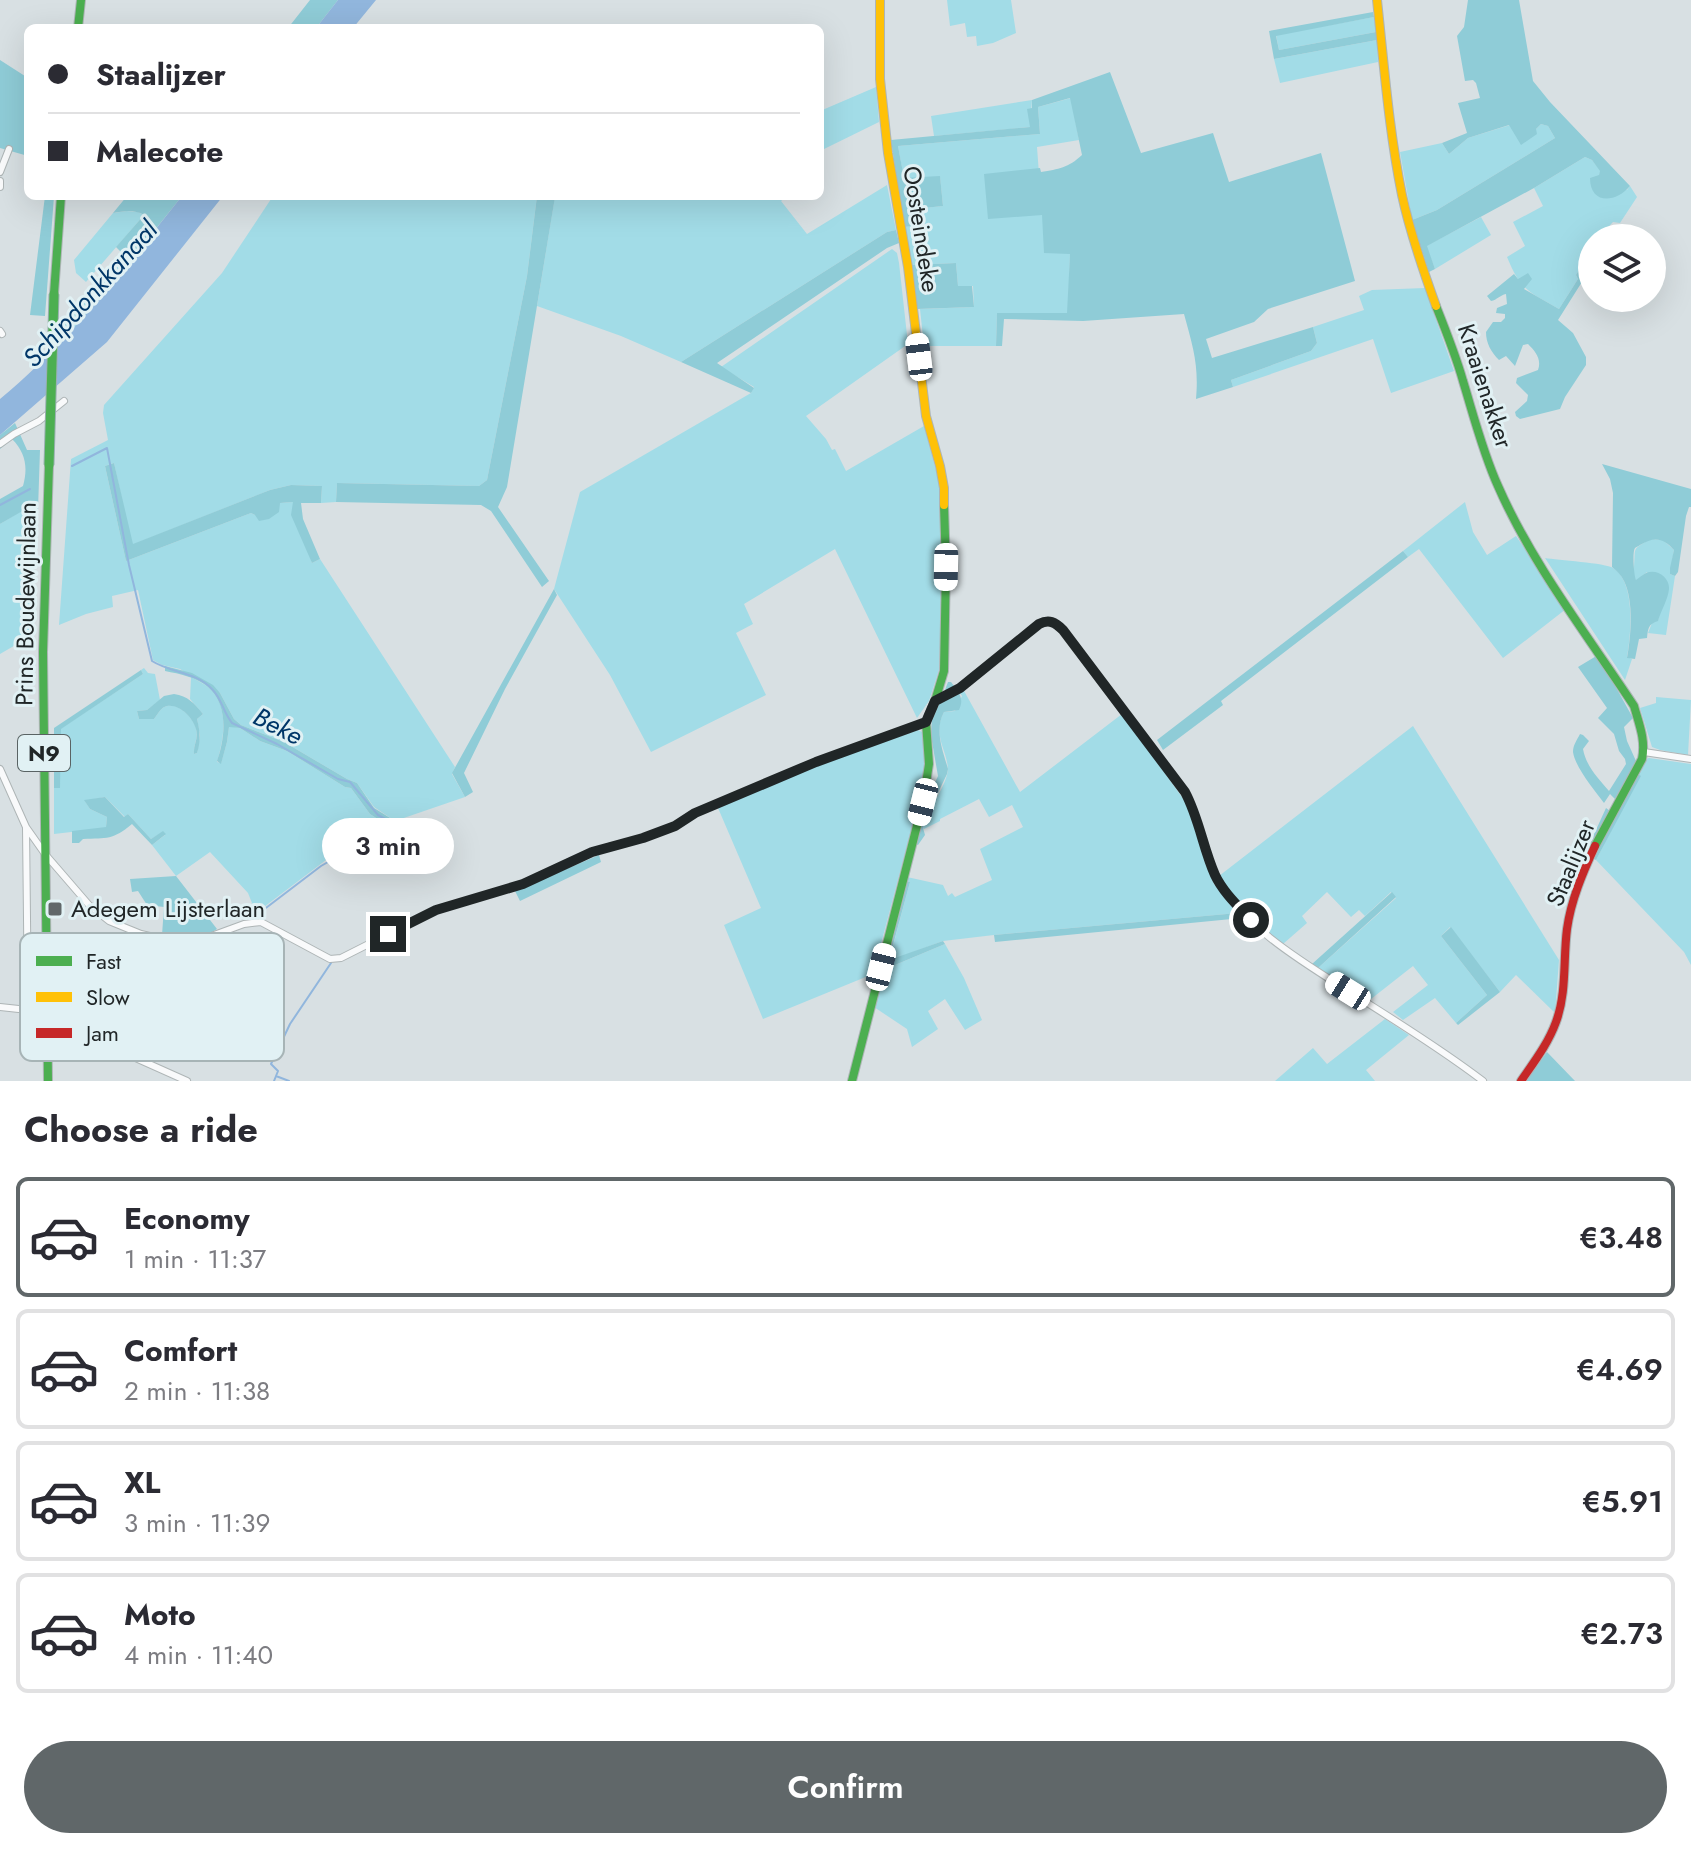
<!DOCTYPE html>
<meta charset="utf-8">
<style>
:root{--surface:#fff;--page:#f2f2f3;--text:#2b2b33;--muted:#7c7c81;--line:#e1e1e2;--accent:#606769}
body{margin:0;font-family:Jost,sans-serif;background:var(--page);color:var(--text);height:100vh;display:flex;flex-direction:column;font-size:30px;white-space:nowrap}
*{box-sizing:border-box;margin:0}
p{font-size:26px;color:var(--muted)}
.icon{flex:none;width:44px;height:44px;fill:none;stroke:currentColor;stroke-width:2;stroke-linecap:round;stroke-linejoin:round}
.map{position:relative;height:1081px;overflow:hidden}
.details{display:flex;flex-direction:column;background:var(--surface);flex:1}
.details>*{flex:none}
.top-card{position:absolute;left:24px;top:24px;width:800px;height:176px;border-radius:12px;box-shadow:0 8px 32px #0002;display:grid;align-content:center;height:176px;padding:0 24px;background:var(--surface)}
.buttons{position:absolute;left:1578px;top:224px;display:grid;gap:16px}
.buttons a{display:grid;place-items:center;width:88px;height:88px;border-radius:50%;background:var(--surface);box-shadow:0 8px 32px #0002;font-size:40px}
.end{position:absolute;width:36px;height:36px;margin:-18px;border:10px solid #202627;background:#fff;box-shadow:0 0 0 4px #fff}
.from{border-radius:50%}
.bubble{position:absolute;height:56px;border-radius:28px;background:var(--surface);box-shadow:0 8px 32px #0002;font-size:26px;font-weight:600;line-height:56px;text-align:center}
.car{position:absolute;width:24px;height:48px;margin:-24px -12px;border-radius:10px;box-shadow:0 0 6px 2px #0007;background:linear-gradient(#fff 24%,#345 0 40%,#fff 0 76%,#345 0 86%,#fff 0)}
.top-card b{display:flex;align-items:center;gap:28px;height:76px;font-size:30px}
.top-card b+b{border-top:2px solid var(--line)}
.top-card i{width:20px;height:20px;background:var(--text)}
ul{padding:0;list-style:none}
li{display:flex;align-items:center;gap:24px;height:120px;margin:0 16px 12px;padding:0 8px;border:4px solid var(--line);border-radius:12px}
li div{flex:1}
li b{display:block;font-size:30px}
li em{font-style:normal;font-weight:600}
li.on{border-color:var(--accent)}
li>.icon{width:72px;height:72px;stroke-width:1.5}
h2{padding:0 24px;font-size:36px;line-height:96px}
.primary-button{display:flex;gap:16px;margin-top:auto;padding:16px 24px}
.primary-button a{flex:1;height:92px;border-radius:48px;background:var(--accent);color:#fff;font-size:32px;font-weight:600;line-height:92px;text-align:center}
.map>svg:first-child{display:block}
.green{fill:#a2dce7}
.forest{fill:#8fccd7}
.water{fill:#91b6dd}
.lines{fill:none;stroke-linecap:round;stroke-linejoin:round}
.stream{stroke:#91b6dd;stroke-width:2}
.street-casing{stroke:#aeb5b6;stroke-width:8}
.fast-casing{stroke:#aeb5b6;stroke-width:10}
.slow-casing{stroke:#aeb5b6;stroke-width:10}
.jam-casing{stroke:#aeb5b6;stroke-width:10}
.street{stroke:#f9fafb;stroke-width:6}
.fast{stroke:#4caf50;stroke-width:8}
.slow{stroke:#ffc107;stroke-width:8}
.jam{stroke:#c62828;stroke-width:8}
.fast-bridge-casing{stroke:#99b0b0;stroke-width:11;stroke-linecap:butt}
.fast-bridge{stroke:#4caf50;stroke-width:9}
.route{stroke:#202627;stroke-width:10}
.poi-dot{fill:#606769;stroke:#e1f1f4;stroke-width:3}
.labels{text-anchor:middle;stroke-width:6;stroke-linejoin:round;paint-order:stroke}
.shield{fill:#e1f1f4;stroke:#5a6364;stroke-width:2}
.shield-label{font-size:22px;font-weight:bold;fill:#202627}
.street-label{font-size:24px;fill:#202627;stroke:#e1f1f4}
.poi-label{font-size:24px;fill:#202627;stroke:#e1f1f4;text-anchor:start}
.water-label{font-size:26px;font-style:italic;fill:#003668;stroke:#e1f1f4}
.key{fill:#e1f1f4;stroke:#a7b4b6;stroke-width:2}
.key-label{font-size:22px;fill:#202627}
</style>
<div class="map">
<svg width="1691" height="1081" viewBox="0 0 1691 1081">
<rect width="100%" height="100%" fill="#d8e0e3"/>
<!-- green -->
<path class="green" d="M947,0H1011L1016,33L993,43L977,46L976,36L967,37L965,23L950,26Z
M1374,17L1376,32L1279,50L1276,35Z
M1377,40L1378,62L1280,83L1274,59Z
M876,87L879,122L820,151V111Z
M1071,98L1079,140L1037,147L1042,215L1070,254L1068,314L997,313L996,346H924L920,309L974,307L973,286H958L956,263L912,265L904,227L924,225L923,208L943,206L940,177L904,179L898,146L1040,134L1038,107Z
M1032,100L1030,127L934,136L931,116Z
M1541,124L1548,126L1555,138L1437,210L1412,220L1400,152L1442,143L1449,154L1468,138L1510,125L1536,129Z
M1585,157L1592,160L1601,171L1599,175L1627,190L1630,186L1637,197L1620,223L1613,222L1598,238H1592V248L1576,275L1578,279L1559,309C1528,291 1521,291 1507,257L1525,246L1513,222L1543,206L1534,188Z
M887,185L896,230L887,232L681,362L621,336L537,306L555,196H787L781,201L807,234Z
M273,196H537L527,276L487,480L479,486L337,483L336,502L321,503L322,486L291,485L270,490L132,545L114,463L105,466L126,561L251,513L255,515L280,503L293,502L312,563L320,559L455,767L452,774L465,797L395,821L374,807L357,783L347,779L284,742L241,725L234,719L220,693L180,669L162,665L153,660L138,590L112,596L113,607L86,614L59,625L71,459L108,440L103,413L104,405L222,273Z
M127,211L138,212L144,215L86,282L76,273L74,260L113,213Z
M1481,217L1491,235L1435,269L1426,246Z
M892,249L897,253L899,263L908,344L806,416L826,439L832,450L835,449L846,471L924,426L940,485L942,555L941,624L939,670L929,701L917,718L835,549L744,604L753,624L736,633L766,695L651,752L610,675L554,589L580,492L751,393L754,387L721,367Z
M125,256L130,261L93,309L62,341V324L70,313L86,300Z
M1425,288L1454,371L1391,393L1373,339L1233,387L1231,380L1311,351L1317,343L1313,327L1364,310L1359,296L1372,290Z
M1465,502L1473,532L1487,555L1516,536L1566,609L1503,658L1419,549L1408,557L1403,551Z
M31,505L30,540H34L31,636L0,654V524Z
M1650,539L1663,540L1674,550L1670,574L1675,576L1666,635L1648,633L1652,623L1658,620L1659,616L1647,572L1636,581C1631,569 1634,579 1634,567C1636,546 1631,551 1650,539Z
M1545,558C1557,560 1606,563 1613,568C1636,582 1631,634 1627,657L1632,659L1625,680Z
M144,668L148,673L155,674L160,700L147,710L137,711L139,719H154C158,714 161,707 167,706C179,703 193,718 196,728C199,737 193,745 194,754L197,753L200,736L197,719L203,714L190,699L191,677C196,680 203,683 208,687C230,706 224,738 217,762L221,763L227,742L229,726L240,728L260,741L287,751L345,787L351,788L370,814L387,825L326,860L256,913L249,912L252,903L248,893L210,852L176,876L152,845L165,835L163,832L151,839L128,814L125,817L105,797L85,801L90,809L107,817L106,828L54,834V788H60V729L143,674L141,670Z
M963,689L1020,792L1122,714L1187,804L1205,862L1214,884L1238,913L994,935L943,941L889,961L910,882L907,881V877L943,885L948,896L952,893L955,897L992,880L980,849L1023,827L1012,805L989,817L979,799L940,819V821L924,829L923,828C927,809 942,793 947,775C952,755 930,737 944,712L955,711L962,696L959,692Z
M1656,697L1691,700L1688,755L1660,750L1652,747L1640,708L1656,703Z
M1413,726L1559,960L1555,1013L1516,975L1500,992L1450,927L1441,936L1487,995L1456,1023L1435,998L1403,1020L1393,1012L1428,985L1413,966L1371,999L1318,968L1396,898L1391,892L1365,916L1359,910L1351,917L1327,892L1302,916L1307,923L1283,944C1257,927 1236,902 1219,876Z
M918,730L922,732L925,762L922,789L873,974L763,1019L724,925L761,908L718,808L816,766Z
M1649,758L1691,764V965L1684,952L1596,860L1640,776L1638,774L1646,759Z
M945,944L964,978L982,1020L965,1030L945,999L928,1011L938,1029L912,1047L907,1029L874,1007L883,970Z
M1385,1019L1409,1035L1366,1070L1375,1081H1275L1313,1048L1327,1064Z"/>
<!-- forest -->
<path class="forest" d="M310,0H338L316,28H288Z
M1468,0H1519L1533,81L1550,102L1630,186C1616,203 1590,205 1590,178L1599,175L1600,171L1592,160L1585,157L1534,188L1427,246L1435,269L1429,272L1412,220L1437,210L1555,138L1548,126L1541,124L1536,129L1537,134L1521,145L1509,125L1468,138L1449,154L1442,143L1467,133L1458,103L1480,98L1476,83L1473,80L1465,81L1457,36L1464,27Z
M1373,12L1374,17L1276,36L1279,50L1376,32L1377,40L1274,59L1269,31Z
M0,60L28,78V156L0,148Z
M1110,72L1141,153L1213,133L1229,182L1321,153L1355,281L1268,309L1254,322L1206,339L1212,358L1313,327L1317,343L1311,351L1231,380L1233,387L1196,399C1199,365 1193,347 1184,314L1083,321L1004,319L1002,346H996L997,313H1067L1070,254L1044,253L1042,215L988,219L984,174L1040,168L1041,172C1059,169 1068,168 1082,155L1070,98L1038,107L1040,134L898,146L904,178L940,176L943,206L924,208V225L904,227L891,140L1030,127L1027,109L1032,108V100Z
M45,196H54L45,316L30,315Z
M127,196H182L130,261L116,247L144,215C134,209 124,211 113,213Z
M537,196L555,197L507,487L498,507L549,581L542,587L491,511L481,505L336,502L337,483L479,486L487,480L527,276Z
M896,230L899,243L887,248L717,363L754,388L751,393L681,362L887,232Z
M1592,248V266L1558,320L1573,333L1586,357V365L1565,397L1560,409L1520,419L1516,416L1515,412L1527,401L1528,395L1516,383L1517,378L1538,370C1542,359 1535,351 1528,344L1523,345L1515,366L1506,356L1499,360C1491,352 1486,343 1486,332L1493,322H1501L1505,318V314L1496,313L1497,308L1507,304L1506,294C1500,295 1497,300 1491,301L1487,296L1514,274L1518,279L1528,273L1532,279L1524,289L1559,309L1578,279L1576,275Z
M956,263L958,286H972L974,307L917,309L912,265Z
M15,423L27,450H40L37,540H29L31,506L0,524V499L23,486C28,468 26,453 12,439L0,449V435Z
M114,463L133,544L270,490L291,485L322,486L321,503H301L303,519L320,559L312,563L291,515L293,502L280,503L279,512L269,519L259,521L255,515L251,513L126,561L105,466Z
M1602,464L1691,489V507H1689L1686,516L1678,572L1675,576L1670,574V568L1674,550C1664,538 1654,536 1640,545C1639,546 1636,547 1635,548C1632,552 1634,576 1636,580C1639,578 1642,575 1646,573C1657,568 1670,578 1669,589C1668,600 1661,610 1658,621C1648,624 1648,629 1647,638L1639,639L1635,659L1627,658C1631,636 1634,601 1624,581C1621,575 1617,571 1612,567L1613,493L1610,479Z
M1403,551L1408,557L1221,701L1223,705L1163,750L1157,740Z
M554,589L557,595L505,689L464,773L473,792L465,797L452,773Z
M1598,655L1633,718L1624,727L1627,741L1636,761L1615,799L1610,794L1604,803C1595,791 1575,767 1573,752C1573,745 1577,740 1580,734L1583,735L1589,741L1583,749C1586,766 1598,778 1609,791L1626,764L1625,759L1619,751L1614,734L1598,718L1607,708L1578,667Z
M165,666L192,673L213,685L220,693L234,719L241,725L284,742L347,779L357,783L374,808L395,821L387,825L370,814L351,788L345,787L287,751L260,741L240,728L229,727L227,742L221,764L217,761C225,739 229,705 208,687C196,677 180,674 165,671Z
M141,670L143,674L61,729L60,788H54V728Z
M948,682H951C958,691 965,698 959,710L944,712C934,730 943,751 948,769L947,774L924,822L923,828L925,835L918,845L916,844L930,793L938,776L931,736L932,715L938,704L949,696L945,690Z
M174,694C188,696 194,703 203,714L197,719C200,731 201,741 197,753L194,754C193,745 199,738 196,729C193,718 180,704 167,706C161,707 158,714 154,719H139L137,711L147,710L164,696Z
M1638,774L1641,776L1596,860L1585,854L1606,808L1614,814Z
M105,797L124,817L128,814L151,839L163,831L166,834L152,845L132,824C113,840 107,838 83,839L79,843H72V831L106,827L107,817L90,809L84,800Z
M599,855L601,862L520,901L515,891Z
M176,876L217,929C201,941 181,939 162,935L164,907L147,905L138,891L132,892L130,879Z
M907,881L910,882L889,960L943,941L945,944L883,970Z
M1392,892L1396,897L1318,968L1312,964Z
M1238,913L1242,918L995,942L994,935Z
M1451,927L1500,992L1458,1025L1456,1023L1487,995L1441,936Z
M1547,1052L1575,1081H1526Z"/>
<!-- water -->
<path class="water" d="M338,0H376L353,28H316Z
M182,196H223L107,342L0,435V399C71,341 125,267 182,196Z"/>
<g class="lines">
<!-- stream -->
<path class="stream" d="M72,466L107,448L129,565L152,661C171,673 196,672 212,689C222,699 223,712 232,723L277,744L338,779L350,782L378,815L389,821V827L321,866L258,914
M0,505L30,489
M276,1076L289,1081
M274,1081L278,1071L271,1064L290,1024L331,963"/>
<!-- street casing -->
<g class="street-casing">
<path id="street" d="M0,172L9,149
M0,181V187
M0,331L2,334
M0,444L14,434L39,421L64,401
M936,701L960,688L1039,624L1047,621L1057,624L1185,792C1200,819 1202,851 1217,878C1244,930 1313,968 1361,999C1402,1025 1444,1051 1483,1081
M1644,752L1691,759
M0,769L26,827L45,854L89,905L109,921L141,934L176,942H195L244,924L261,922L330,959L341,958L436,910L523,884L592,852L643,838L675,826L695,813L816,762L926,722
M158,939L111,1047L187,1081
M0,1007L28,1010L26,827"/>
</g>
<!-- fast casing -->
<g class="fast-casing">
<path id="fast" d="M78,28L81,0
M54,294L61,196
M1436,306C1446,331 1456,356 1463,381C1474,417 1483,453 1498,486C1532,564 1588,636 1634,706C1639,724 1646,740 1642,759L1595,846
M48,1081L43,652L49,465
M852,1081L923,802L929,764L926,722L935,701L944,671L946,567L944,505"/>
</g>
<!-- slow casing -->
<g class="slow-casing">
<path id="slow" d="M880,0V79L888,153L908,267L926,416L940,466L944,488V505
M1377,0C1384,65 1389,131 1402,195C1410,233 1423,270 1436,306"/>
</g>
<!-- jam casing -->
<g class="jam-casing">
<path id="jam" d="M1521,1081C1534,1062 1548,1044 1556,1022C1567,992 1563,960 1567,929C1571,900 1583,872 1595,846"/>
</g>
<!-- street -->
<use href="#street" class="street"/>
<!-- fast -->
<use href="#fast" class="fast"/>
<!-- slow -->
<use href="#slow" class="slow"/>
<!-- jam -->
<use href="#jam" class="jam"/>
<!-- fast-bridge casing -->
<g class="fast-bridge-casing">
<path id="fast-bridge" d="M49,465L54,294"/>
</g>
<!-- fast-bridge -->
<use href="#fast-bridge" class="fast-bridge"/>
</g>
<g class="lines">
<!-- route -->
<path class="route" d="M388,934L436,910L523,884L592,852L643,838L675,826L695,813L816,762L926,722L935,701L960,688L1039,624C1049,619 1055,622 1063,630L1185,792C1199,818 1203,848 1215,875C1223,892 1238,906 1251,920"/>
</g>
<!-- markers -->
<rect class="poi-dot" x="47" y="901" width="16" height="16" rx="4"/>
<g class="labels">
<!-- shield labels -->
<rect class="shield" x="18" y="735" width="52" height="36" rx="6"/>
<g class="shield-label">
<text x="44" y="761">N9</text>
</g>
<!-- street labels -->
<g class="street-label">
<text transform="translate(921 229) rotate(81)" y="8">Oosteindeke</text>
<text transform="translate(1485 386) rotate(72)" y="8">Kraaienakker</text>
<text transform="translate(26 604) rotate(-89)" y="8">Prins Boudewijnlaan</text>
<text transform="translate(1571 863) rotate(-68)" y="8">Staalijzer</text>
</g>
<!-- poi labels -->
<g class="poi-label">
<text x="71" y="917">Adegem Lijsterlaan</text>
</g>
<!-- water labels -->
<g class="water-label">
<text transform="translate(90 294) rotate(-48)" y="9">Schipdonkkanaal</text>
<text transform="translate(278 726) rotate(27)" y="9">Beke</text>
</g>
</g>
<!-- legend -->
<rect x="20" y="933" width="264" height="128" rx="12" class="key"/>
<rect x="36" y="956" width="36" height="10" fill="#4caf50"/>
<rect x="36" y="992" width="36" height="10" fill="#ffc107"/>
<rect x="36" y="1028" width="36" height="10" fill="#c62828"/>
<g class="key-label">
<text x="86" y="969">Fast</text>
<text x="86" y="1005">Slow</text>
<text x="86" y="1041">Jam</text>
</g>
</svg>
<div class="buttons">
<a><svg class="icon" aria-label="layers" viewBox="0 0 24 24"><path d="M12 4l9 5-9 5-9-5zM3 14l9 5 9-5"/></svg></a>
</div>
<i class="end from" style="left:1251px;top:920px"></i>
<i class="end" style="left:388px;top:934px"></i>
<div class="bubble" style="left:322px;top:818px;width:132px">3 min</div>
<i class="car" style="left:919px;top:357px;rotate:353deg"></i>
<i class="car" style="left:946px;top:567px;rotate:181deg"></i>
<i class="car" style="left:923px;top:802px;rotate:194deg"></i>
<i class="car" style="left:881px;top:967px;rotate:14deg"></i>
<i class="car" style="left:1348px;top:991px;rotate:302deg"></i>
<div class="top-card">
<b><i class="from"></i>Staalijzer</b>
<b><i></i>Malecote</b>
</div>
</div>
<section class="details">
<h2>Choose a ride</h2>
<ul>
<li class="on"><svg class="icon" aria-label="car" viewBox="0 0 24 24"><path d="M5 17H2v-5l4-1 3-4h7l3 4 3 1v5h-3M9 17h6M6 11h13"/><circle cx="7" cy="17" r="2"/><circle cx="17" cy="17" r="2"/></svg><div><b>Economy</b><p>1 min · 11:37</p></div><em>€3.48</em></li>
<li><svg class="icon" aria-label="car" viewBox="0 0 24 24"><path d="M5 17H2v-5l4-1 3-4h7l3 4 3 1v5h-3M9 17h6M6 11h13"/><circle cx="7" cy="17" r="2"/><circle cx="17" cy="17" r="2"/></svg><div><b>Comfort</b><p>2 min · 11:38</p></div><em>€4.69</em></li>
<li><svg class="icon" aria-label="car" viewBox="0 0 24 24"><path d="M5 17H2v-5l4-1 3-4h7l3 4 3 1v5h-3M9 17h6M6 11h13"/><circle cx="7" cy="17" r="2"/><circle cx="17" cy="17" r="2"/></svg><div><b>XL</b><p>3 min · 11:39</p></div><em>€5.91</em></li>
<li><svg class="icon" aria-label="car" viewBox="0 0 24 24"><path d="M5 17H2v-5l4-1 3-4h7l3 4 3 1v5h-3M9 17h6M6 11h13"/><circle cx="7" cy="17" r="2"/><circle cx="17" cy="17" r="2"/></svg><div><b>Moto</b><p>4 min · 11:40</p></div><em>€2.73</em></li>
</ul>
<div class="primary-button"><a>Confirm</a></div>
</section>
